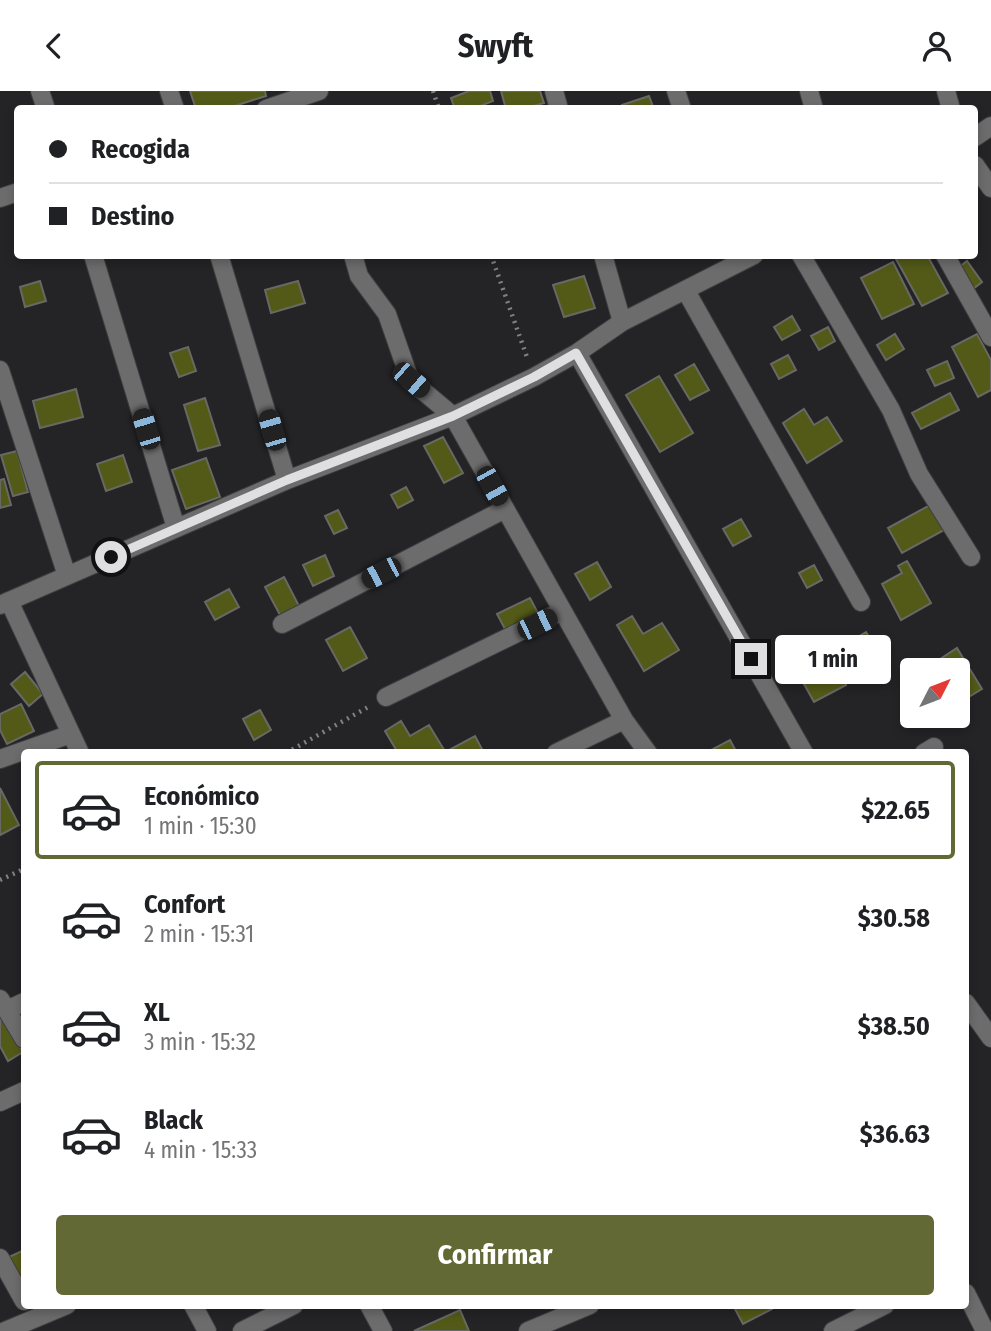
<!DOCTYPE html>
<html lang="es">
<meta charset="utf-8">
<style>
:root{--surface:#fff;--page:#f2f2f2;--text:#202124;--muted:#757577;--line:#e0e0e0;--accent:#636935}
body{margin:0;font-family:"Fira Sans Condensed",sans-serif;background:var(--page);color:var(--text);height:100vh;display:flex;flex-direction:column;font-size:26px;white-space:nowrap}
*{box-sizing:border-box;margin:0}
p{font-size:23px;color:var(--muted)}
.icon{flex:none;width:38px;height:38px;fill:none;stroke:currentColor;stroke-width:2;stroke-linecap:round;stroke-linejoin:round}
.map{position:relative;flex:1;overflow:hidden}
.side{position:absolute;left:21px;top:658px;width:948px;height:560px;display:flex;flex-direction:column;background:var(--surface);border-radius:7px;box-shadow:0 4px 10px #0003}
.side>*{flex:none}
.top-card{position:absolute;left:14px;top:14px;width:964px;height:154px;border-radius:7px;box-shadow:0 4px 10px #0003;display:grid;align-content:center;height:154px;padding:0 35px;background:var(--surface)}
.needle{width:46px;rotate:48deg}
.buttons{position:absolute;left:900px;top:567px;display:grid;gap:14px}
.buttons a{display:grid;place-items:center;width:70px;height:70px;border-radius:7px;background:var(--surface);box-shadow:0 4px 10px #0003;font-size:35px}
.end{position:absolute;width:32px;height:32px;margin:-16px;border:9px solid #dfdfe1;background:#111;box-shadow:0 0 0 4px #111}
.from{border-radius:50%}
.bubble{position:absolute;height:49px;border-radius:7px;background:var(--surface);box-shadow:0 4px 10px #0003;font-size:23px;font-weight:700;line-height:49px;text-align:center}
.car{position:absolute;width:21px;height:42px;margin:-21px -10px;border-radius:9px;box-shadow:0 0 5px 2px #0007;background:linear-gradient(#222 24%,#8ab4d8 0 40%,#222 0 76%,#8ab4d8 0 86%,#222 0)}
.top-card b{display:flex;align-items:center;gap:24px;height:66px;font-size:26px}
.top-card b+b{border-top:2px solid var(--line)}
.top-card i{width:18px;height:18px;background:var(--text)}
ul{padding:12px 0 0;list-style:none}
li{display:flex;align-items:center;gap:21px;height:98px;margin:0 14px 10px;padding:0 21px;border:4px solid transparent;border-radius:7px}
li div{flex:1}
li b{display:block;font-size:26px}
li em{font-style:normal;font-weight:700}
li.active{border-color:var(--accent)}
li>.icon{width:63px;height:63px;stroke-width:1.5}
.button{display:flex;gap:14px;margin-top:auto;padding:14px 35px}
.button a{flex:1;height:80px;border-radius:7px;background:var(--accent);color:#fff;font-size:28px;font-weight:700;line-height:80px;text-align:center}
header{display:flex;justify-content:space-between;align-items:center;height:91px;padding:0 35px;background:var(--surface);font-size:32px;font-weight:700}
.map>svg:first-child{display:block}
.building{fill:#535917;stroke:#686965;stroke-width:2}
.lines{fill:none;stroke-linecap:round;stroke-linejoin:round}
.minor-casing{stroke:#3e3e41;stroke-width:20}
.path{stroke:#818184;stroke-width:4.5;stroke-dasharray:2 5;stroke-linecap:butt}
.minor{stroke:#6c6c6d;stroke-width:18}
.route{stroke:#dfdfe1;stroke-width:9}
</style>
<header><svg class="icon" aria-label="back" viewBox="0 0 24 24"><path d="M15 5l-7 7 7 7"/></svg>Swyft<svg class="icon" aria-label="person" viewBox="0 0 24 24"><circle cx="12" cy="8" r="4"/><path d="M4 21q1-7 8-7t8 7"/></svg></header>
<div class="map">
<svg width="991" height="1240" viewBox="0 0 991 1240">
<rect width="100%" height="100%" fill="#242427"/>
<!-- building -->
<path class="building" d="M190,0H265L266,5L225,18H196Z
M469,0H490L493,10L473,18H455L451,7Z
M501,0H540L544,12L523,18H506Z
M649,5L654,18H623L622,14Z
M902,164H927L948,202L922,215L896,168Z
M967,170L982,191L973,198L958,177Z
M893,171L914,213L882,228L861,187Z
M584,185L595,217L564,226L553,194Z
M40,190L46,210L25,216L20,196Z
M298,190L305,212L271,222L265,199Z
M792,225L800,239L782,249L774,236Z
M828,236L835,250L819,259L811,245Z
M895,243L904,258L886,269L877,254Z
M977,243L991,269V299L978,306L952,256Z
M188,256L196,280L179,286L170,262Z
M788,264L796,279L779,288L771,273Z
M947,270L954,287L935,295L927,279Z
M694,273L709,299L690,309L675,284Z
M659,285L693,342L660,361L626,304Z
M76,298L83,326L40,337L33,310Z
M950,302L959,319L921,338L912,322Z
M205,307L220,354L198,360L184,314Z
M804,318L814,334L827,326L842,350L807,372L783,332Z
M443,346L463,382L444,392L424,355Z
M17,360L28,401L13,405L1,364Z
M123,364L132,391L106,400L97,373Z
M206,367L220,406L186,418L172,379Z
M4,388L11,414L0,417V389Z
M406,396L413,409L398,417L391,404Z
M930,414L944,439L902,462L888,437Z
M338,419L347,437L334,443L325,425Z
M741,428L751,445L733,455L723,438Z
M325,464L334,485L313,495L303,474Z
M907,470L931,512L901,529L882,493L902,482L898,475Z
M597,471L611,496L590,509L575,483Z
M814,474L822,489L807,497L799,482Z
M284,486L299,515L280,524L265,496Z
M229,498L239,516L215,529L205,511Z
M530,507L539,524L506,540L497,523Z
M632,525L643,543L662,532L679,559L644,580L617,534Z
M350,536L367,567L343,580L326,549Z
M866,541L880,564L849,581L836,559Z
M957,557L982,598L957,613V579H930L928,576Z
M832,569L846,594L814,611L800,586Z
M25,581L43,603L29,615L11,593Z
M21,613L34,640L7,653L0,639V623Z
M260,619L271,639L254,649L243,628Z
M401,630L410,645L429,634L446,662H398L385,640Z
M475,645L484,662H450L449,659Z
M730,649L737,662H713L711,659Z
M0,697L19,734L0,744Z
M0,918L23,961L8,970L0,955Z
M24,1159V1201L9,1166Z
M743,1214H770L772,1218L743,1233L735,1218Z
M460,1219L469,1240H414Z"/>
<g class="lines">
<!-- minor casing -->
<g class="minor-casing">
<path id="minor" d="M40,0L46,18
M169,0L175,18
M554,0L559,18
M676,0L682,18
M809,0L814,18
M946,0L951,18
M266,18L319,0
M975,46L991,35
M975,74L991,97
M0,107L18,101
M93,164L176,437
M219,164L287,389
M353,164L359,185L387,223L410,289L453,325L624,629L648,662
M603,164L622,231
M801,164L891,319L919,383L971,466
M945,164L991,246
M686,200L861,511
M577,262L804,662
M0,279L67,485
M9,510L80,662
M0,514L287,389L453,325L534,286L577,262L622,231L754,164
M282,533L505,418
M386,606L562,520
M556,662L624,629
M924,662L934,656
M0,668L71,643
M0,908L24,948
M966,912L991,947
M7,919L24,911
M0,1011L24,1000
M0,1167L24,1210
M966,1202L985,1240
M193,1214L207,1240
M369,1214L383,1240
M5,1240L67,1214
M242,1240L294,1214
M528,1240L590,1214
M833,1240L885,1214"/>
</g>
<!-- path -->
<path class="path" d="M433,0L439,18
M491,164L528,269
M286,662L370,615
M0,789L24,778"/>
<!-- minor -->
<use href="#minor" class="minor"/>
</g>
<g class="lines">
<!-- route -->
<path class="route" d="M111,466L287,389L453,325L534,286L576,262L751,568"/>
</g>
</svg>
<div class="buttons">
<a><svg class="needle" viewBox="-14 -14 28 28"><path d="M0-13l5 13h-10z" fill="#e53935"/><path d="M0 13l5-13h-10z" fill="#757577"/></svg></a>
</div>
<i class="end from" style="left:111px;top:466px"></i>
<i class="end" style="left:751px;top:568px"></i>
<div class="bubble" style="left:775px;top:544px;width:116px">1 min</div>
<i class="car" style="left:411px;top:289px;rotate:131deg"></i>
<i class="car" style="left:146px;top:338px;rotate:343deg"></i>
<i class="car" style="left:272px;top:339px;rotate:344deg"></i>
<i class="car" style="left:492px;top:395px;rotate:151deg"></i>
<i class="car" style="left:381px;top:482px;rotate:243deg"></i>
<i class="car" style="left:537px;top:533px;rotate:64deg"></i>
<div class="top-card">
<b><i class="from"></i>Recogida</b>
<b><i></i>Destino</b>
</div>
<section class="side">
<ul>
<li class="active"><svg class="icon" aria-label="car" viewBox="0 0 24 24"><path d="M5 17H2v-5l4-1 3-4h7l3 4 3 1v5h-3M9 17h6M6 11h13"/><circle cx="7" cy="17" r="2"/><circle cx="17" cy="17" r="2"/></svg><div><b>Económico</b><p>1 min · 15:30</p></div><em>$22.65</em></li>
<li><svg class="icon" aria-label="car" viewBox="0 0 24 24"><path d="M5 17H2v-5l4-1 3-4h7l3 4 3 1v5h-3M9 17h6M6 11h13"/><circle cx="7" cy="17" r="2"/><circle cx="17" cy="17" r="2"/></svg><div><b>Confort</b><p>2 min · 15:31</p></div><em>$30.58</em></li>
<li><svg class="icon" aria-label="car" viewBox="0 0 24 24"><path d="M5 17H2v-5l4-1 3-4h7l3 4 3 1v5h-3M9 17h6M6 11h13"/><circle cx="7" cy="17" r="2"/><circle cx="17" cy="17" r="2"/></svg><div><b>XL</b><p>3 min · 15:32</p></div><em>$38.50</em></li>
<li><svg class="icon" aria-label="car" viewBox="0 0 24 24"><path d="M5 17H2v-5l4-1 3-4h7l3 4 3 1v5h-3M9 17h6M6 11h13"/><circle cx="7" cy="17" r="2"/><circle cx="17" cy="17" r="2"/></svg><div><b>Black</b><p>4 min · 15:33</p></div><em>$36.63</em></li>
</ul>
<div class="button"><a>Confirmar</a></div>
</section>
</div>
